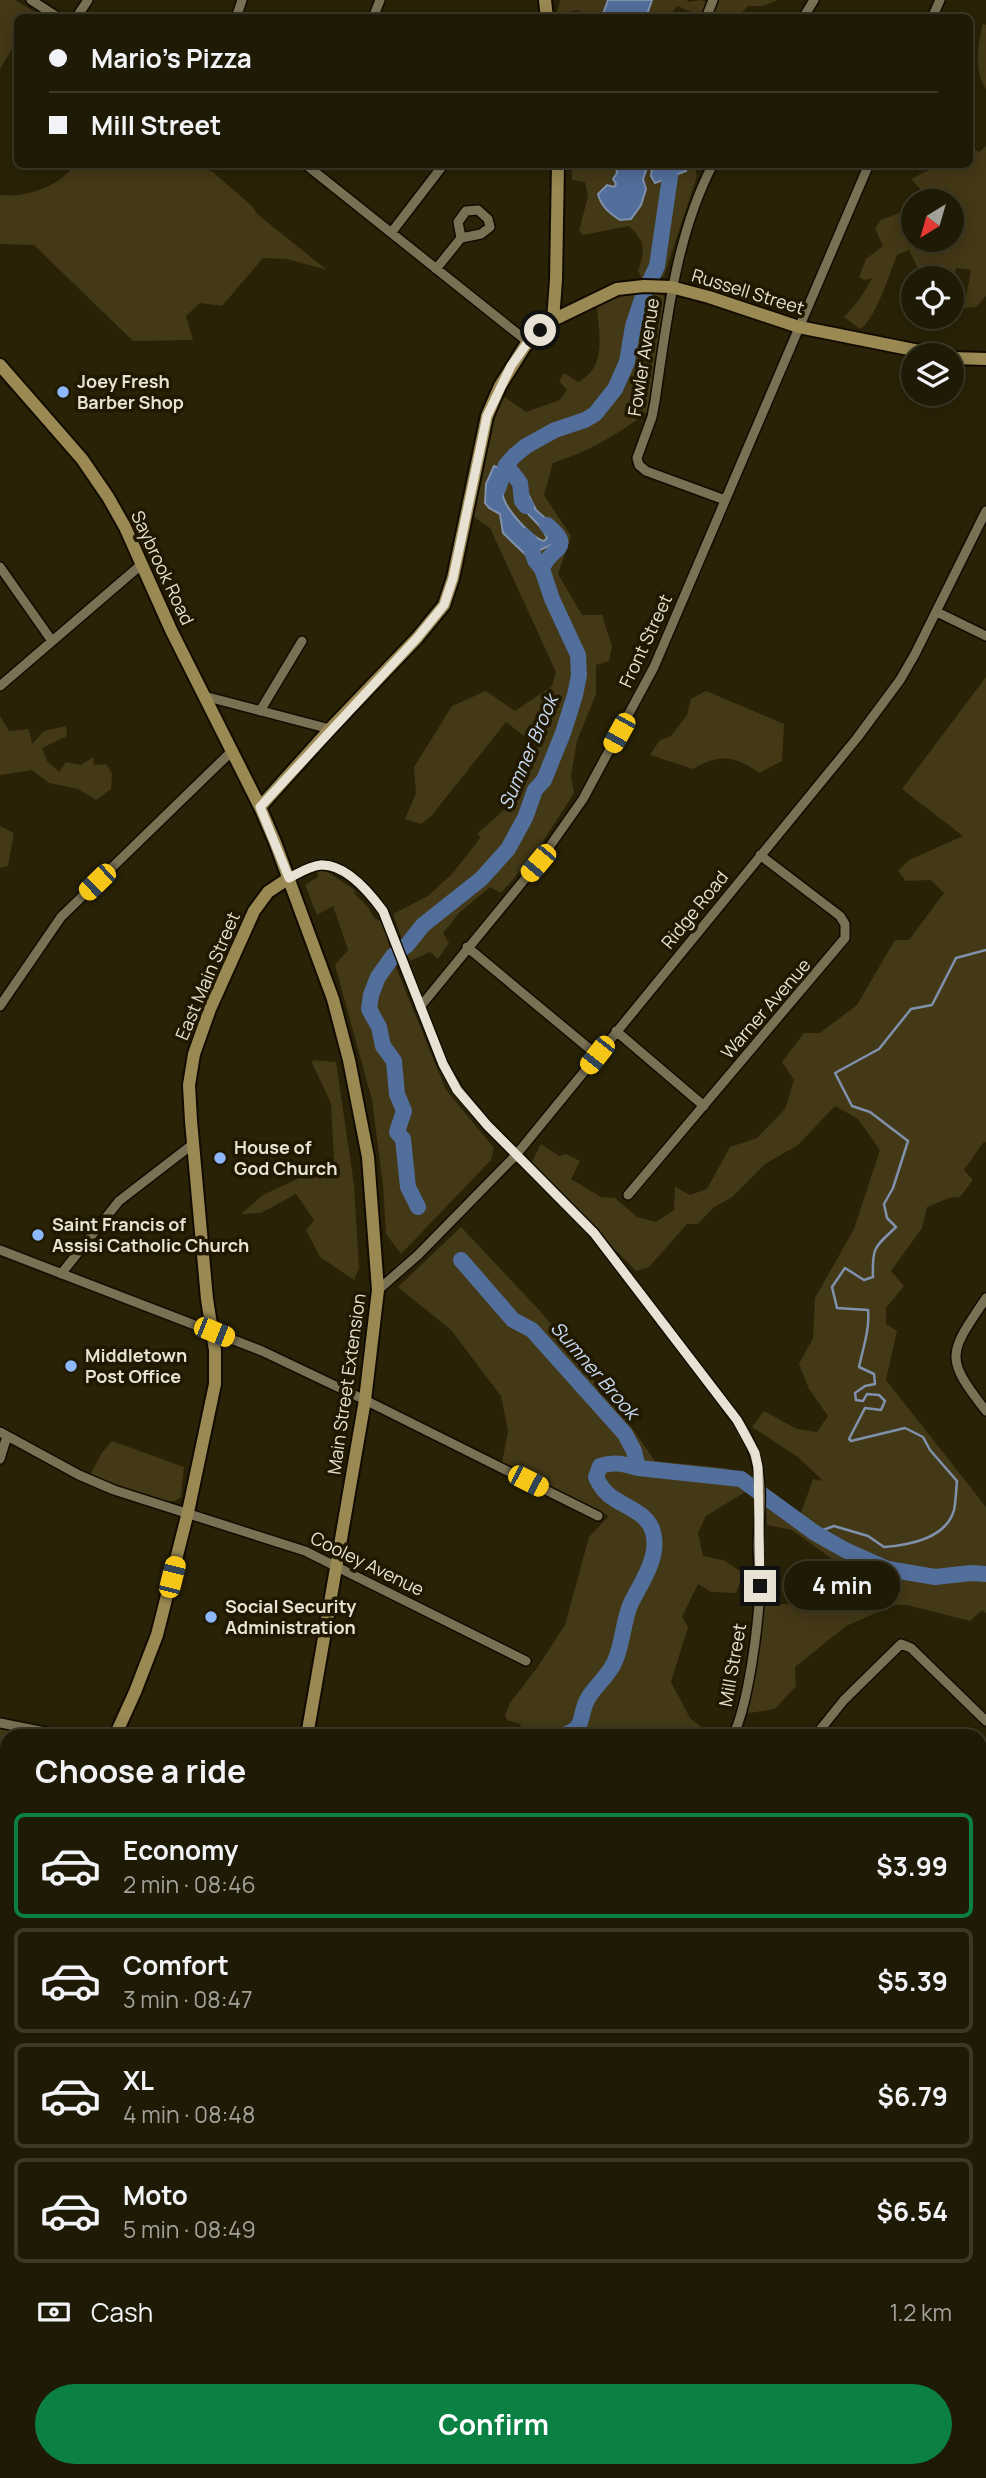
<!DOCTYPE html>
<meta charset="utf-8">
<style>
:root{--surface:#1f1a05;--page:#2c2713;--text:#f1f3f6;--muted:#a1a19a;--line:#3c3827;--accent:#0b8043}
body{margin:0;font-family:Manrope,sans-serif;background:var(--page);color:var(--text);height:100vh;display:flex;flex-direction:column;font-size:26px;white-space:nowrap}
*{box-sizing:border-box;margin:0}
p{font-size:23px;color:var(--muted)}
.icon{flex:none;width:38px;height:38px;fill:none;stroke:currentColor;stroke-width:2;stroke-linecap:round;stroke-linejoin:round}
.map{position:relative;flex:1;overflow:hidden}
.details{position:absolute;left:0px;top:1729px;width:987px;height:749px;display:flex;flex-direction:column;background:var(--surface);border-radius:21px 21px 0 0;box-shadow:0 4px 18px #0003,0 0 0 2px var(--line)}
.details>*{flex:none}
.hud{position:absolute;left:14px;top:14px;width:959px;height:154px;border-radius:10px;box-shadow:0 4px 18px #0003,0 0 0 2px var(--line);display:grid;align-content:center;height:154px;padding:0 35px;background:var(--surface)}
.needle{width:46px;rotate:217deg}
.controls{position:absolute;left:901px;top:189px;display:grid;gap:14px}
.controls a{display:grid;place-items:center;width:63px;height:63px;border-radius:50%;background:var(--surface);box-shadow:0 4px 18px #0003,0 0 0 2px var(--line);font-size:35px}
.end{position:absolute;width:32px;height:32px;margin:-16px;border:9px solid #e7e2d3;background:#111;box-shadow:0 0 0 4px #111}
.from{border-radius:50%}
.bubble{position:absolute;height:49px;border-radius:24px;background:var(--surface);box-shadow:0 4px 18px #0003,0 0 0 2px var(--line);font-size:23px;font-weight:700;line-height:49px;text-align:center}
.car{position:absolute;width:21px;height:42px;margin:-21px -10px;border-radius:9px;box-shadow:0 0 5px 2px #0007;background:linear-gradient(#f5c518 24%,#345 0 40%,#f5c518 0 76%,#345 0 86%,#f5c518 0)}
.hud b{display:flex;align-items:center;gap:24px;height:66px;font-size:26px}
.hud b+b{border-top:2px solid var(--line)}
.hud i{width:18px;height:18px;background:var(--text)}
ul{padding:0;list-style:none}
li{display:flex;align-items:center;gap:21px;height:105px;margin:0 14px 10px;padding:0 21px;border:4px solid var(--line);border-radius:10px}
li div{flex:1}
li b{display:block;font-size:26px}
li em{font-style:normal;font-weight:700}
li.selected{border-color:var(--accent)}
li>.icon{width:63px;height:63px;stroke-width:1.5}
h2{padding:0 35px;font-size:32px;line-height:84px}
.pay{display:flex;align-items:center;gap:18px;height:77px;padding:0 35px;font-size:26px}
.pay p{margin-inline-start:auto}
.primary-button{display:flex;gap:14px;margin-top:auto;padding:14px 35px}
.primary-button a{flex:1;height:80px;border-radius:42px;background:var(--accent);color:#fff;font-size:28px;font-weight:700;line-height:80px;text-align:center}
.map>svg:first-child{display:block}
.green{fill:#433917}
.water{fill:#526e9b;stroke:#7f91ac;stroke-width:2}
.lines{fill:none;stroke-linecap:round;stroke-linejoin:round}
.stream{stroke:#7f91ac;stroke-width:2.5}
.river{stroke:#526e9b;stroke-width:16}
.minor-casing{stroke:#120b00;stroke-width:12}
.major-casing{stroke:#120b00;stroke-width:16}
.highway-casing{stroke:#120b00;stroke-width:18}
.minor{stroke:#7a7155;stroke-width:9}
.major{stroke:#9a8953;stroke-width:12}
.highway{stroke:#af9951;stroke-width:14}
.route{stroke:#e7e2d3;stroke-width:9}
.poi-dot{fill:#8db9fc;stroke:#201801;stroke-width:2.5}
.labels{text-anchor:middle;stroke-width:7;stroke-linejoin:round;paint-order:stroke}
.street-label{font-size:18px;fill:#e7e2d3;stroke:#201801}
.poi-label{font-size:18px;font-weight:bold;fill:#e7e2d3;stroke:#201801;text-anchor:start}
.water-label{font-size:19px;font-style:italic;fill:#c8daf6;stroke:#201801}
</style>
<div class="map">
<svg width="986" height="2478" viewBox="0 0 986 2478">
<rect width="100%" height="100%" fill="#292207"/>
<!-- green -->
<path class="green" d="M0,0H15L43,17L18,18L17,50L12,49L0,69Z
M560,0H687L689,2L700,0L708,2L702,16L677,6L669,17H588L579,10L557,14Z
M718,0H778L763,6H748L737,17L712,18Z
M983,23L986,25V89C973,70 978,44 983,23Z
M986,146V296L976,307L964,308L971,270L956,268L952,291V278H937V269L921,275L909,250L897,255C890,273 875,320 860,329L844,317L860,299L872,278L864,280L859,277L866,259L883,246L875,228L881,220L913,208L914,240H952V201H929L924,193L911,179L939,165L970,164V147L979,152Z
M74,165H194L213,172L253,207L257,214L327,270L287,259L263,258L222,306L200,303L186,316L193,340L133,341L34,245L0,244V195C26,198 59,187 74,165Z
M572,165H694L697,176L664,276L659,279L643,281L638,271C645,250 646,242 629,226L583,235L579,230L588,197L585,182L572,180Z
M630,292L662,293L666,302L647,412C618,435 587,452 553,463L544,495L571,536L558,574L582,615H602L612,646L609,661L596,665V694L577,741L571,776L574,793L534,855L501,893L490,887L460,912L443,933L449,943L438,959L430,952L410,961L393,914L428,896L452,874L481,837L477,834L514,801L538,747L506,722L432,815L421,824L405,819L416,793L414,767L452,706L486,691L515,711L552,686L556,672L490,528L473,516L493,421L503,396L526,412L560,400L567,390L559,381L564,373L578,382C607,367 599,335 597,307Z
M986,677V1142L983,1143L964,1170L973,1180L960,1197L949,1198L927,1207L922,1228L891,1271L904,1286L886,1308V1324L897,1331L886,1380L986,1507V1613L982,1610L970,1621L907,1605H895L846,1626L795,1667L796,1686L775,1709L748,1713L763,1603L840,1607L846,1584L839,1564L792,1530L767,1525L765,1491L801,1513L813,1479L823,1481L798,1457L752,1427L764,1411L797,1429L817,1432L828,1416L809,1389L799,1364L813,1338L815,1298L854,1229L880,1150L858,1119L835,1106L798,1145L765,1164L732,1197L713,1208L698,1224H687L649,1267L636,1271L531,1164L541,1144L559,1156L566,1154L580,1161L571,1179L601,1197L615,1198L637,1217L656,1222L674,1210L675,1187L690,1195L707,1189L730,1147L757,1138L785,1109L794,1080L782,1062L804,1033H820L857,1005L895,940H909L944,893L931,880L906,881L898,871L909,860L963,836L902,789Z
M706,691L784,724L782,761L759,773C735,755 718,754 693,769L650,755L660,740L671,736L687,715L691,699Z
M0,716L9,731L29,729L32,744L44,731L66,726L67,736L42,748L47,761L59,772L66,762L81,765L93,757L94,765L106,764L112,774L111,789L96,800L78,789L49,783L32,770L0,775Z
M0,826L14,833L8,866L0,868Z
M320,870L329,873L355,890L354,893L368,907L374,918L380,921L385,931L395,965L446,1090L494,1148L491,1160L401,1254L386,1234L383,1185L372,1100L335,965L348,950L333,906L317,915L305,885L318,877L317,872Z
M313,1060L336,1062L354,1185L359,1268L354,1280L320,1257L306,1230L314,1220L296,1194L261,1213L241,1214L263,1195L334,1162L331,1103L312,1063Z
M461,1227L540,1311L584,1362L600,1393L625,1418L655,1461L725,1468L746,1476L747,1491L706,1516L698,1533L703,1556L723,1560L743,1573L736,1593L711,1592L698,1584L682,1617L688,1627L671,1682L690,1718L713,1736H518L521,1724L507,1720L505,1715L510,1703L537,1668L565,1625L589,1537L609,1516L502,1463L508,1431L501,1396L451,1330L398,1287Z
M112,1441L184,1467L181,1497L175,1501H165L93,1478L90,1475L101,1454Z
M0,1729L36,1736H7V1759L0,1758Z
M0,1781L7,1782V1817H0Z
M986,1786V1823L983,1826L986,1829V1879L980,1873V1788Z
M7,1898V2010L0,2009V1903Z
M980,2132L986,2134V2308L980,2306Z
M227,2471H287L286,2478H226Z"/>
<!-- water -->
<path class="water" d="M608,0H652L646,17H602Z
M612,165H683L686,171L655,183L651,176L652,169L647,168L643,179L646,189L641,205L631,219L620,220C609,213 601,206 598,194L607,185L614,187L616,184L613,179L617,173L616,166Z
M494,466L502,469C510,482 501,483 503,496C506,509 531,538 544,541L547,538C540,519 521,517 518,491L521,486L525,488L536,510L555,527L564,539L527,556L503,533L500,514L489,508L485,503L486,484Z"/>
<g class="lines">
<!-- stream -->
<path class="stream" d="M815,1533L834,1526L868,1536L884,1547C909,1545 946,1539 954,1510C956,1501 956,1490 957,1481L930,1450L923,1437L905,1428L851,1441L849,1439L865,1408L881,1410L885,1401L879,1395L867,1394L863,1401L856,1400L855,1393L865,1386L875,1384L874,1374L859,1367C863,1348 870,1329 868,1310L837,1308L832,1287L845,1268L864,1280L873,1277C872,1246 875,1247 896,1227L887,1218L884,1204L893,1188L908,1141L870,1112L852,1106L835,1073L879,1049L911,1009L932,1005L956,958L986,950"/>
<!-- river -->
<path class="river" d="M506,465L520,483L522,501L526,506
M498,489L506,465L514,456L526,446L555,430L585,420L595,414L615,389L627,362L633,326L643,296L657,266L670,177L663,164
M542,569C549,547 577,550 547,525
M418,1207L408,1187L403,1139L397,1132L404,1111L397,1094L394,1061L383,1046L379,1027L369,1009L371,995L378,977L393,956L407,945L423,925L481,879L508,849L525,818L535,790L544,780L563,733L575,695L579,675L578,655L552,599L542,569L535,560L529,541L524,536
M461,1260L513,1320L532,1330L625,1434L634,1451L638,1468C624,1464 614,1461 600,1466L596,1477C599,1484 603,1490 609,1495C622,1506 648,1512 653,1532C660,1557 641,1583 631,1603C623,1621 623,1643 615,1661C609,1676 595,1685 587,1700C578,1718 587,1728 561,1736
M638,1468L741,1479L815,1533L845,1550L888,1569L935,1577L971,1573L986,1574
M0,1974L7,1976"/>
<!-- minor casing -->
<g class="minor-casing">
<path id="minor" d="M31,0L59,18
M76,18L88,0
M236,18L242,0
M373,18L380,0
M706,18L713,0
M803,18L814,0
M932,18L940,0
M305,164L528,342
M713,164C675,237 667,321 655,401L652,417L637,458L639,465L646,471L725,500
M391,233L444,164
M436,269L461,238L481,234L490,227L488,219L478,210L466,211L458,222L461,238
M0,567L52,641
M937,612L986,636
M0,686L142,564
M204,696L330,729
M260,711L302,641
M289,878C299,873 310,866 321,865C345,864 370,893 383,911L443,1064L458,1090L487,1125L594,1233L737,1420C746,1434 754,1448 757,1464C763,1490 759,1519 758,1545C758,1559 760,1574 760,1588C758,1627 749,1702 733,1736
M467,947L597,1055
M0,1006L61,917L232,751
M420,1007L538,863L583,799L654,667L869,164
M616,1031L704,1106
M628,1195L845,938V924L840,916L760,855
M0,1250L262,1351L365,1400L598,1516
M61,1274L119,1201L193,1144
M378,1290L418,1255L516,1155L857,738L900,680L915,654L986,511
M986,1298C949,1354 943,1356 986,1411
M0,1432L79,1475L114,1490L305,1551L526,1661
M0,1459L7,1436
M0,1723L65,1736
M119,1729L134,1736
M815,1736L844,1700L901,1644L911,1648L986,1721
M980,2063L986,2065
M0,2255L7,2256
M980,2441L986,2442
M0,2467L7,2468
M26,2471L69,2478
M456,2478L457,2471"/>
</g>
<!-- major casing -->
<g class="major-casing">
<path id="major" d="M545,0L547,18
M553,320L556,280L558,164
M952,358L986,359
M0,365L82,459L108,497L125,527L171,630L260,807L275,842L333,999L349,1060L368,1157L378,1290L365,1400L307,1736
M260,807L330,729L417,638L444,605L453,578L487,416L500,386L525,346L553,320L617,289L644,286L671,287L709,297L799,327L939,355
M115,1736L135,1692L157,1635L188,1512L215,1384V1350L207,1299L191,1121L189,1085L194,1054L210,1009L254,911L268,892L289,878
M980,1774L986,1769
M0,2219L7,2177
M206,2478L208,2471"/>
</g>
<!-- highway casing -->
<g class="highway-casing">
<path id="highway" d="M0,1770L7,1772
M0,1888L7,1883"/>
</g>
<!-- minor -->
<use href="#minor" class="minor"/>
<!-- major -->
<use href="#major" class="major"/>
<!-- highway -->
<use href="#highway" class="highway"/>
</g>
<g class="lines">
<!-- route -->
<path class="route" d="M540,330L528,342L511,366L487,416L453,578L444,605L417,638L260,807L289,878C299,873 309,866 321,865C346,864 370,893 383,911L443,1064L457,1090L487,1125L594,1233L737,1420L755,1453L758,1467L760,1586"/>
</g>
<!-- markers -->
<g class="poi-dot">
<circle cx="63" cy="392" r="7"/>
<circle cx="220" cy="1158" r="7"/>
<circle cx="38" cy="1235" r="7"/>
<circle cx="71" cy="1366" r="7"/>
<circle cx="211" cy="1617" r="7"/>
</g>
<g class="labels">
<!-- street labels -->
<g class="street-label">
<text transform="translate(748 292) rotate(17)" y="6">Russell Street</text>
<text transform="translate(644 357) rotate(-81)" y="6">Fowler Avenue</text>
<text transform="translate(162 568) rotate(65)" y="6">Saybrook Road</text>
<text transform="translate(646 641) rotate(-65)" y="6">Front Street</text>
<text transform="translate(695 910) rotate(-51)" y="6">Ridge Road</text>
<text transform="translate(208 976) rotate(-67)" y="6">East Main Street</text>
<text transform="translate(766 1009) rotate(-49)" y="6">Warner Avenue</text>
<text transform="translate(347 1384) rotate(-82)" y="6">Main Street Extension</text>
<text transform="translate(367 1564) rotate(26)" y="6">Cooley Avenue</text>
<text transform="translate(733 1665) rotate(-80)" y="6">Mill Street</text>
</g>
<!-- poi labels -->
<g class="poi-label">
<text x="77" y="388">Joey Fresh<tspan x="77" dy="21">Barber Shop</tspan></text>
<text x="234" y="1154">House of<tspan x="234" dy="21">God Church</tspan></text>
<text x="52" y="1231">Saint Francis of<tspan x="52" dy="21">Assisi Catholic Church</tspan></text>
<text x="85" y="1362">Middletown<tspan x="85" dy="21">Post Office</tspan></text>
<text x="225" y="1613">Social Security<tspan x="225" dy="21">Administration</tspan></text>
</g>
<!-- water labels -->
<g class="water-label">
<text transform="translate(528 752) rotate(-67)" y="7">Sumner Brook</text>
<text transform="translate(595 1370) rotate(49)" y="7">Sumner Brook</text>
</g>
</g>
</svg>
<div class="controls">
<a><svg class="needle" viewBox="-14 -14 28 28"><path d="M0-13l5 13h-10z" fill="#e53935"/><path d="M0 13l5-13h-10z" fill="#a1a19a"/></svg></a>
<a><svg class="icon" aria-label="locate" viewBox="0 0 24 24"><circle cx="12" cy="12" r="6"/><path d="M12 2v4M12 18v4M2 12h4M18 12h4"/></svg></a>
<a><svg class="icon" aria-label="layers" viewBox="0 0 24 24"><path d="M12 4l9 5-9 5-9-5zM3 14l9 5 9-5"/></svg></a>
</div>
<i class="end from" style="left:540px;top:330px"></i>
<i class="end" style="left:760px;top:1586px"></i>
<div class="bubble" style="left:784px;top:1561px;width:116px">4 min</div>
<i class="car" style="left:619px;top:733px;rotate:209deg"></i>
<i class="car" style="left:538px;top:863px;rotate:220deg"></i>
<i class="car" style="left:97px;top:882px;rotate:226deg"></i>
<i class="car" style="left:597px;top:1055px;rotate:218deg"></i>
<i class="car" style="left:214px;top:1332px;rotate:112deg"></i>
<i class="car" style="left:528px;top:1481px;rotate:117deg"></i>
<i class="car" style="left:172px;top:1577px;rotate:14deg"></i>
<div class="hud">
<b><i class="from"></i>Mario's Pizza</b>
<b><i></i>Mill Street</b>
</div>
<section class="details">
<h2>Choose a ride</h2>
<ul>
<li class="selected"><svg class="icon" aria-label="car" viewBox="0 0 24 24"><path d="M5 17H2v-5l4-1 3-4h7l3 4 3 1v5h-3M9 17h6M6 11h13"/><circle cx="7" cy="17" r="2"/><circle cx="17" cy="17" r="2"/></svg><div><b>Economy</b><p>2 min · 08:46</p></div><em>$3.99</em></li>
<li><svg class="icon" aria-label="car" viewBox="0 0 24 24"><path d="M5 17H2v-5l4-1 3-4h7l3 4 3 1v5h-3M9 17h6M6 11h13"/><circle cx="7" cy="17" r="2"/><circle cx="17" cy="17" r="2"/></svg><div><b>Comfort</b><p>3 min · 08:47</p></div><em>$5.39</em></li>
<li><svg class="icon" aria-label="car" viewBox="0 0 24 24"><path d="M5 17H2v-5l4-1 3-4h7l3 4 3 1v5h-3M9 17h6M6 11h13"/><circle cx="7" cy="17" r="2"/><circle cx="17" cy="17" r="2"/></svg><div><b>XL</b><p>4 min · 08:48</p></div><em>$6.79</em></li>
<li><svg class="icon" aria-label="car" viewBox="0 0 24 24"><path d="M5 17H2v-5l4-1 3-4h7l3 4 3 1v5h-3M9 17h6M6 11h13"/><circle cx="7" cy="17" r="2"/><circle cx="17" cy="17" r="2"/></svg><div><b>Moto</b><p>5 min · 08:49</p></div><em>$6.54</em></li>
</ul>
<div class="pay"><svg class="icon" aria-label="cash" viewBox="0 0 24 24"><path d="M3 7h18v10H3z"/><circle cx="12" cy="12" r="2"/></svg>Cash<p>1.2 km</p></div>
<div class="primary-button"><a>Confirm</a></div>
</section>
</div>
